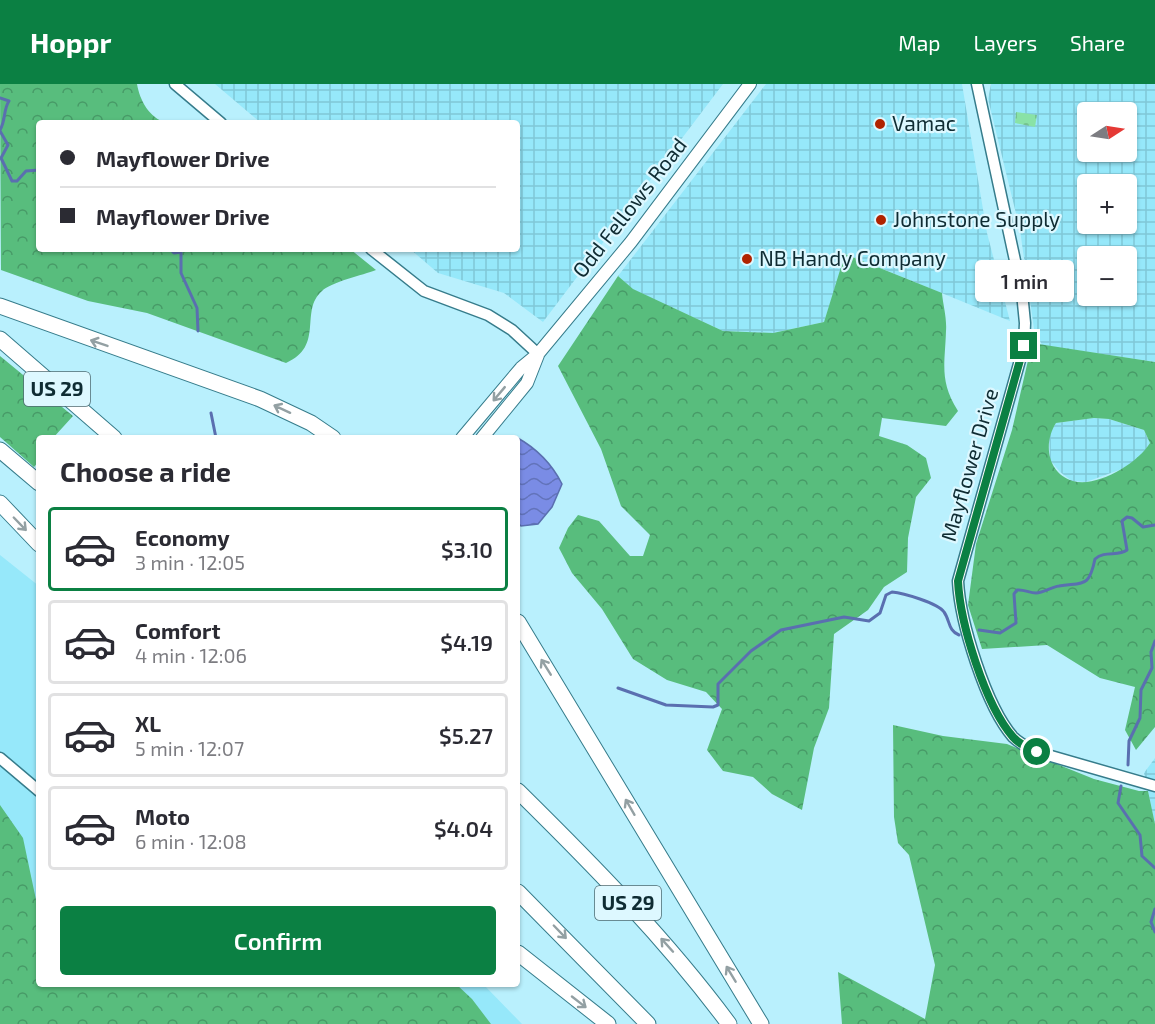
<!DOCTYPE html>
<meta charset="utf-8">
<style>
:root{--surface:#fff;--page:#f7f7f7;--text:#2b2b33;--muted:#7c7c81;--line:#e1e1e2;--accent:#0b8043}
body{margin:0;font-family:"Exo 2",sans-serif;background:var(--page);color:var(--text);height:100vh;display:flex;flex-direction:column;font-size:22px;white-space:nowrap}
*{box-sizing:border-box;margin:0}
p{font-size:20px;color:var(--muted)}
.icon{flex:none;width:33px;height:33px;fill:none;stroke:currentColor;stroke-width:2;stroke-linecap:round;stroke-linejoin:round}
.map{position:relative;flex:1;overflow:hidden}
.sheet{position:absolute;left:36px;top:351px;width:484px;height:552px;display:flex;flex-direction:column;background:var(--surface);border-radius:6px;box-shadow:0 2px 4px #0004}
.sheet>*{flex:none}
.guide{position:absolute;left:36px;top:36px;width:484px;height:132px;border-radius:6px;box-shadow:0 2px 4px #0004;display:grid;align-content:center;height:132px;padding:0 24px;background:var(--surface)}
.needle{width:39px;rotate:78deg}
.tools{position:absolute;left:1077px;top:18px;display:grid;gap:12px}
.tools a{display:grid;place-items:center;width:60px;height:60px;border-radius:6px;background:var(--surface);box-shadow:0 2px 4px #0004;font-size:30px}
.end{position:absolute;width:27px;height:27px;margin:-14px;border:8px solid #0b8043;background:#fff;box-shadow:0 0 0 3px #fff}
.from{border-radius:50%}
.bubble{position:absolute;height:42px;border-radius:6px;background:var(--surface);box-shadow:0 2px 4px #0004;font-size:20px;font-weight:600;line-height:42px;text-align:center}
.guide b{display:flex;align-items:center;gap:21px;height:57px;font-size:22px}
.guide b+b{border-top:2px solid var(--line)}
.guide i{width:15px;height:15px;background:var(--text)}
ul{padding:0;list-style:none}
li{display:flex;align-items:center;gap:18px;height:84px;margin:0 12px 9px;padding:0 12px;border:3px solid var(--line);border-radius:6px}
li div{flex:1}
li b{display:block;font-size:22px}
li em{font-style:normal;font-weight:600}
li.active{border-color:var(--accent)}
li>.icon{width:54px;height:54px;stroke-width:1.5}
h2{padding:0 24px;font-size:27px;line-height:72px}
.action{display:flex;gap:12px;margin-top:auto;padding:12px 24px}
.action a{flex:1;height:69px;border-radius:6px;background:var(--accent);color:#fff;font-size:24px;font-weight:600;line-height:69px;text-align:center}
header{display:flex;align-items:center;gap:36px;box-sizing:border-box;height:84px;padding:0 30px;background:var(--accent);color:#fff}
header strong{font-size:28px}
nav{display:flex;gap:33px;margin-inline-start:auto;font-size:21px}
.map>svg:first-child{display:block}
.built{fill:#96e8fa}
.industrial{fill:url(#industrial-grid);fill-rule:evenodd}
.forest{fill:url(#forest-crowns);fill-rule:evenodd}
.cemetery{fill:url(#cemetery-stones)}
.water{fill:url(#water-waves);stroke:#5a6fb0;stroke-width:1.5}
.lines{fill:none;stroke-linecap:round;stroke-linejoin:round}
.stream{stroke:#5a6fb0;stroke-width:3}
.tertiary-casing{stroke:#367c8b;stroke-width:13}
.secondary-casing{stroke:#367c8b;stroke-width:14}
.motorway-casing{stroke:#367c8b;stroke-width:17}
.tertiary{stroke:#fff;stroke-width:10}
.secondary{stroke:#fff;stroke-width:12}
.motorway{stroke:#fff;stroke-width:15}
.oneway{stroke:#93a0a3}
.route{stroke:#0b8043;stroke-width:8}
.poi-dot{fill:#b02300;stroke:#ddf8ff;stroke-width:2}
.labels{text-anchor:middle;stroke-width:4.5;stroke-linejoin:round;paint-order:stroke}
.shield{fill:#ddf8ff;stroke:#4d6970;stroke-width:1.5}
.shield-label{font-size:20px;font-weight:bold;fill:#0f2c33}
.poi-label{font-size:21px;fill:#0f2c33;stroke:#ddf8ff;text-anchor:start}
.street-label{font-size:21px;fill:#0f2c33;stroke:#ddf8ff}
</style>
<header>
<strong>Hoppr</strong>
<nav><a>Map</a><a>Layers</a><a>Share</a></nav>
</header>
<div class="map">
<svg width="1155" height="940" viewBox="0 0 1155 940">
<defs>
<pattern id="industrial-grid" width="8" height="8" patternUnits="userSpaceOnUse" patternTransform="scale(1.5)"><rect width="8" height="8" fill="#96e8fa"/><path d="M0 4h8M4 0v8" fill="none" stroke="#80c7d7"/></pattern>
<pattern id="forest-crowns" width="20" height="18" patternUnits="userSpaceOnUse" patternTransform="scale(1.5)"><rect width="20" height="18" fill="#58bd7d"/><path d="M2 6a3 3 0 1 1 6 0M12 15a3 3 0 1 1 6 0" fill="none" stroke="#479a67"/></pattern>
<pattern id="cemetery-stones" width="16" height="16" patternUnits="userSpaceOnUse" patternTransform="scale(1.5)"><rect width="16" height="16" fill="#89e2a6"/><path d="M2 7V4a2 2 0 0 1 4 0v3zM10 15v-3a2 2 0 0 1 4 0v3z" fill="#75c28f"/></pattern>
<pattern id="water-waves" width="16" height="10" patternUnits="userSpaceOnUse" patternTransform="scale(1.5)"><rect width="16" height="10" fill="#7a8ce5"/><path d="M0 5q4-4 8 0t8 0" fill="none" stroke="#6273ba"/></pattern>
</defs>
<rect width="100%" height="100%" fill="#b9f0fd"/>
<!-- built -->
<path class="built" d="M0,471L39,502V900H483L522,940H0Z"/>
<!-- industrial -->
<path class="industrial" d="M215,0H723L543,238L504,209L438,189L410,165H518V39H261Z
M766,0H962L987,149L1010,237L846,170L824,238L773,249L723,247L632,205L618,192Z
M991,0H1155V278L1042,261L1034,245L1020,146L988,15ZM1088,28H1126V68H1088ZM1088,100H1126V140H1088ZM1088,172H1126V212H1088Z
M1094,334L1109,335L1144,346L1150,359L1142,372L1122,385L1086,398L1072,397L1060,388L1050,376L1049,350L1056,339Z
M1155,674V740L1144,689Z"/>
<!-- forest -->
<path class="forest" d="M0,0H137C140,17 149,33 166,39H39V165H350L376,186C363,191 331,198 322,207C299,227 325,262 286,279L147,229L88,217L1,186Z
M845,170L942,209C943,221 947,234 946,247C945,280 939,297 958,327L946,342L882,334L879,352L907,361L926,374L931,394L916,413L908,454L907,488L884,503L868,526L834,550L829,624L814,664L802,726L772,710L753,693L723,687L707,666L722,625L706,608L667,596L633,575L602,525L572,489L559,464L568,444L578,431L599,437L630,472H643L650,451L621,422L601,365L558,282L618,192L633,205L723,247L773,249L824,238Z
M1032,259L1155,278V643L1136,666L1125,646L1135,603L1100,594L1047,561L982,565L968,521L976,460L1012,346ZM1094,334L1109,335L1144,346L1150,359C1138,379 1097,404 1073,397C1047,389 1043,359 1056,339Z
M0,272L73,332L53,354H39V377L34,383L0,353Z
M893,641L943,652L1007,660L1094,695L1139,707H1148L1155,740V940H842L838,888L925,935L935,881L909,771L898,759L894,733Z
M0,721L23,754L39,830V900H456L472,915L491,940H0Z"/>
<!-- cemetery -->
<path class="cemetery" d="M1016,28L1037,31L1035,43L1015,39Z"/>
<!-- water -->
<path class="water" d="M516,353C536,364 552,380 562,400L552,423L538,440L521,442L518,439Z"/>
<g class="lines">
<!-- stream -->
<path class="stream" d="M0,14L9,17C3,26 6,36 0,46
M0,47L8,61L1,74L12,97H17L26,87L39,86
M170,165L174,169L181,168V189L197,224L198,247
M211,329L216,354
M979,546L1000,549L1016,539L1014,510L1017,506C1024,505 1029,509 1036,509C1044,509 1051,503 1059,502C1084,498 1089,504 1095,475C1105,466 1118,473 1127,466L1122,437L1127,433L1132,434L1143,443L1155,441
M618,604L666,621L713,623L718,621V600L751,567L781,546L844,533L869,537L880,529L886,511L892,508C903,509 938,519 944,528C950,536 948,547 959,551
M1128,681L1129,657L1140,634L1141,606L1152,584L1151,568L1155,557
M1121,702L1118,719L1140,751L1142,772L1155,784
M1155,825L1151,838L1155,848"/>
<!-- tertiary casing -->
<g class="tertiary-casing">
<path id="tertiary" d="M175,0L221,39
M977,0L1022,209L1025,239L1024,262L958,497C960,538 986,622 1013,653C1020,660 1029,664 1037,668L1155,702
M371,165L424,207L488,231L512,246L538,270
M0,674L39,707"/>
</g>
<!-- secondary casing -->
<g class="secondary-casing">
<path id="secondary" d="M462,354L521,284L538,270L631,158L750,0
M482,354L527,299L538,271"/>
</g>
<!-- motorway casing -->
<g class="motorway-casing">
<path id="motorway" d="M0,222L260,315L311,339L333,354
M0,255L114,354
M0,366L39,399
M0,419L39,460
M518,538L761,940
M518,707C593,781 666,855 729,940
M518,808L648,940
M518,869L608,940"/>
</g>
<!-- tertiary -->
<use href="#tertiary" class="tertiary"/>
<!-- secondary -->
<use href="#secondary" class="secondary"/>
<!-- motorway -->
<use href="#motorway" class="motorway"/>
</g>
<!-- one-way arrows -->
<defs><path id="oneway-shaft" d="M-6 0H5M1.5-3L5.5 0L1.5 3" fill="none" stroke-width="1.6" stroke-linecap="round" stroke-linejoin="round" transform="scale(1.5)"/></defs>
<g class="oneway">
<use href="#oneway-shaft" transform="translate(99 259) rotate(-161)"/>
<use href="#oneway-shaft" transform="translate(499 310) rotate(130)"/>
<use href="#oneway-shaft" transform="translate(282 325) rotate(-155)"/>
<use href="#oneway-shaft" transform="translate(20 440) rotate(46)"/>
<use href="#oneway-shaft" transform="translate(546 583) rotate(-122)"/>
<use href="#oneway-shaft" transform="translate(630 723) rotate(-120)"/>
<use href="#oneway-shaft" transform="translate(560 848) rotate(46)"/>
<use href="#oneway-shaft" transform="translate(667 861) rotate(-132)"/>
<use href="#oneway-shaft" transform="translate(731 890) rotate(-121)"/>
<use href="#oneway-shaft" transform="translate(579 918) rotate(38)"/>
</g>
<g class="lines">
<!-- route -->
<path class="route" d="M1024,262L958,497C960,539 985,621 1013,653C1019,660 1028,664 1037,668"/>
</g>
<!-- markers -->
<g class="poi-dot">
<circle cx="880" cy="40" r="6"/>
<circle cx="881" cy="136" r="6"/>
<circle cx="747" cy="175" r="6"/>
</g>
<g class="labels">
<!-- shield labels -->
<g class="shield">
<rect x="24" y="288" width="66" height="34" rx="4.5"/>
<rect x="595" y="802" width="66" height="34" rx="4.5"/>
</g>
<g class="shield-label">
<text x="57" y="312">US 29</text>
<text x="628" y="826">US 29</text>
</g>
<!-- poi labels -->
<g class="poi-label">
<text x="892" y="47">Vamac</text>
<text x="893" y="143">Johnstone Supply</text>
<text x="759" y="182">NB Handy Company</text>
</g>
<!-- street labels -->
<g class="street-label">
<text transform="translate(630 124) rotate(-52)" y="7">Odd Fellows Road</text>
<text transform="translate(970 381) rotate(-74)" y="7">Mayflower Drive</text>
</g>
</g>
</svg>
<div class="tools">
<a><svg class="needle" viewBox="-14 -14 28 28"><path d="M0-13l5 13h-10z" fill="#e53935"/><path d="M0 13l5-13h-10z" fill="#7c7c81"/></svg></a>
<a>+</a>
<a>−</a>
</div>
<i class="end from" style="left:1037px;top:668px"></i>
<i class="end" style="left:1024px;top:262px"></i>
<div class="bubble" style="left:975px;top:176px;width:99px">1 min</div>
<div class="guide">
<b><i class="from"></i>Mayflower Drive</b>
<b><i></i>Mayflower Drive</b>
</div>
<section class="sheet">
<h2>Choose a ride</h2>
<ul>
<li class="active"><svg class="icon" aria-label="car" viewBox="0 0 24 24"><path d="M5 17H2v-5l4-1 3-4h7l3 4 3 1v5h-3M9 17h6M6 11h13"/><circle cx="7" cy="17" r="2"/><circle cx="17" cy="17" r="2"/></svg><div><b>Economy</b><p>3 min · 12:05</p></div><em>$3.10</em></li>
<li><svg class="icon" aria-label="car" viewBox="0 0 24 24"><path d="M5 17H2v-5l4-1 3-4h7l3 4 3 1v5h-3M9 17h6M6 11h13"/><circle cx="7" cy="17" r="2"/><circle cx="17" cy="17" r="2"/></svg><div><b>Comfort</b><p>4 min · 12:06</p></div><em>$4.19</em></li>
<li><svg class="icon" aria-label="car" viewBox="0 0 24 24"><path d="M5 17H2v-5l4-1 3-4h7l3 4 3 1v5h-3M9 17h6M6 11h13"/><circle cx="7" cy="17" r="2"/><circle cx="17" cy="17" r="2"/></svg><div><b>XL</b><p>5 min · 12:07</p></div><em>$5.27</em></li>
<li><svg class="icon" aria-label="car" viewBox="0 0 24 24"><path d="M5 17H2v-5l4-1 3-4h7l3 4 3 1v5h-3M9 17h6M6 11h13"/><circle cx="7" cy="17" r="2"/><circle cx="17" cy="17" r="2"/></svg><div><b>Moto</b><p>6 min · 12:08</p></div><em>$4.04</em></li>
</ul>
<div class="action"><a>Confirm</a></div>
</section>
</div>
